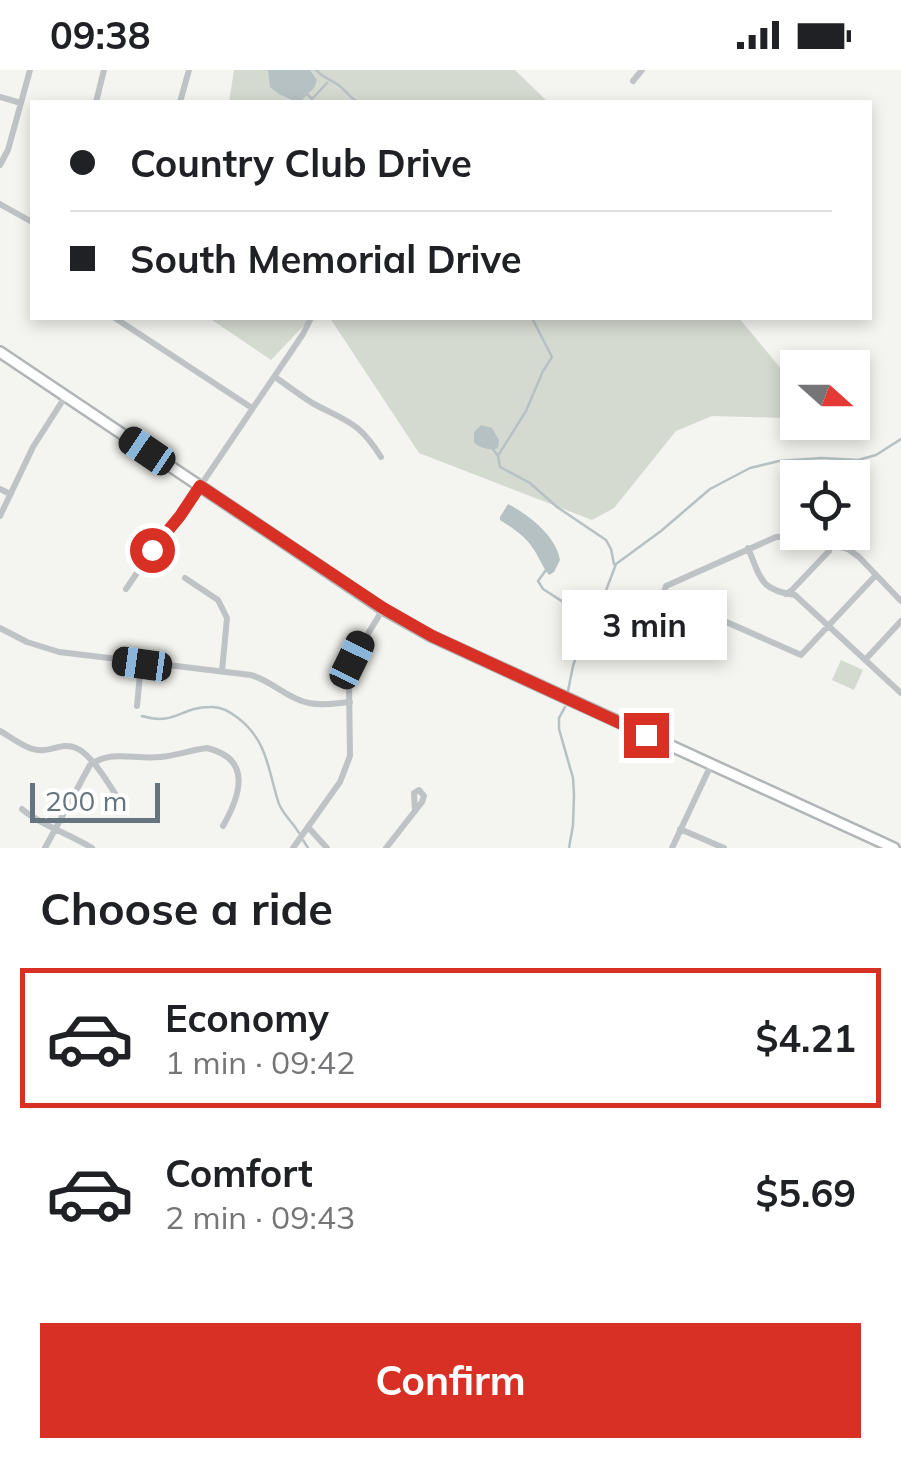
<!DOCTYPE html>
<meta charset="utf-8">
<style>
:root{--surface:#fff;--page:#f2f2f2;--text:#202124;--muted:#757577;--line:#e0e0e0;--accent:#d93025}
body{margin:0;font-family:Mulish,sans-serif;background:var(--page);color:var(--text);height:100vh;display:flex;flex-direction:column;font-size:38px;white-space:nowrap}
*{box-sizing:border-box;margin:0}
p{font-size:32px;color:var(--muted)}
.icon{flex:none;width:55px;height:55px;fill:none;stroke:currentColor;stroke-width:2;stroke-linecap:round;stroke-linejoin:round}
.map{position:relative;height:778px;overflow:hidden}
.drawer{display:flex;flex-direction:column;background:var(--surface);flex:1}
.drawer>*{flex:none}
.banner{position:absolute;left:30px;top:30px;width:842px;height:220px;border-radius:0px;box-shadow:0 5px 15px #0003;display:grid;align-content:center;height:220px;padding:0 40px;background:var(--surface)}
.needle{width:65px;rotate:111deg}
.fabs{position:absolute;left:780px;top:280px;display:grid;gap:20px}
.fabs a{display:grid;place-items:center;width:90px;height:90px;border-radius:0px;background:var(--surface);box-shadow:0 5px 15px #0003;font-size:50px}
.scale{position:absolute;left:30px;bottom:25px;width:130px;box-sizing:border-box;padding-left:10px;border:5px solid #65747f;border-top:0;font-size:28px;line-height:35px;white-space:nowrap;color:#65747f;-webkit-text-stroke:8px #fff;paint-order:stroke}
.end{position:absolute;width:45px;height:45px;margin:-22px;border:12px solid #d93025;background:#fff;box-shadow:0 0 0 5px #fff}
.from{border-radius:50%}
.bubble{position:absolute;height:70px;border-radius:0px;background:var(--surface);box-shadow:0 5px 15px #0003;font-size:32px;font-weight:700;line-height:70px;text-align:center}
.car{position:absolute;width:30px;height:60px;margin:-30px -15px;border-radius:12px;box-shadow:0 0 8px 2px #0007;background:linear-gradient(#222 24%,#8ab4d8 0 40%,#222 0 76%,#8ab4d8 0 86%,#222 0)}
.banner b{display:flex;align-items:center;gap:35px;height:95px;font-size:38px}
.banner b+b{border-top:2px solid var(--line)}
.banner i{width:25px;height:25px;background:var(--text)}
ul{padding:0;list-style:none}
li{display:flex;align-items:center;gap:30px;height:140px;margin:0 20px 15px;padding:0 20px;border:5px solid transparent;border-radius:0px}
li div{flex:1}
li b{display:block;font-size:38px}
li em{font-style:normal;font-weight:700}
li.selected{border-color:var(--accent)}
li>.icon{width:90px;height:90px;stroke-width:1.5}
h2{padding:0 40px;font-size:45px;line-height:120px}
.primary-button{display:flex;gap:20px;margin-top:auto;padding:20px 40px}
.primary-button a{flex:1;height:115px;border-radius:0px;background:var(--accent);color:#fff;font-size:40px;font-weight:700;line-height:115px;text-align:center}
.status{display:flex;justify-content:space-between;align-items:center;height:70px;padding:0 50px;background:var(--surface);direction:ltr}
.status svg{height:28px;fill:currentColor}
.map>svg:first-child{display:block}
.green{fill:#d5dad1}
.water{fill:#b6c1c4}
.lines{fill:none;stroke-linecap:round;stroke-linejoin:round}
.stream{stroke:#b6c1c4;stroke-width:2.5}
.major-casing{stroke:#b1b5b8;stroke-width:14}
.minor{stroke:#bfc3c6;stroke-width:6}
.major{stroke:#fff;stroke-width:9}
.route{stroke:#d93025;stroke-width:12}
</style>
<div class="status"><b>09:38</b><svg viewBox="0 0 49 12"><path d="M0 12V9h3v3zM5 12V6h3v6zM10 12V3h3v9zM15 12V0h3v12zM26 1h20v11H26zM47 4h2v5h-2z"/></svg></div>
<div class="map">
<svg width="901" height="778" viewBox="0 0 901 778">
<rect width="100%" height="100%" fill="#f4f4f0"/>
<!-- green -->
<path class="green" d="M234,0H515L548,32H229Z
M209,248H311L271,290Z
M330,248H739L797,318V341L786,348L712,346L676,361L614,438L592,450L419,383Z
M841,590L863,600L854,620L832,610Z"/>
<!-- water -->
<path class="water" d="M268,0H310L317,10L314,18L300,32L294,31L279,24L270,17Z
M481,355L492,358L499,370L498,378C491,381 479,378 474,372V362Z
M508,434C528,444 557,467 560,490L554,502L549,505C542,497 539,486 532,477C524,465 512,458 500,450V447Z"/>
<g class="lines">
<!-- stream -->
<path class="stream" d="M316,0C324,9 333,10 341,17C348,23 350,28 358,32
M308,25L312,29L327,13
M492,378L498,386L500,397L530,413L557,437L606,470L611,479L614,494
M499,384L526,341L543,301L552,287L532,248
M546,500L538,511L543,519L588,548
M568,621L573,596L589,549L605,523L616,494L661,461L710,419L750,398L779,391L821,388L858,390L876,385L901,369
M565,637L559,648V659L573,708L574,725L573,755L569,778
M142,646C176,656 180,637 210,637C221,636 230,642 238,648C267,670 268,699 278,731C281,743 293,752 299,763
M303,770L308,778"/>
<!-- major casing -->
<g class="major-casing">
<path id="major" d="M0,282L383,539L431,566L894,778"/>
</g>
<!-- minor -->
<path class="minor" d="M633,11L642,0
M0,27L21,33
M96,32L104,0
M180,32L189,0
M0,95L8,80L30,0
M0,134L32,152
M115,248L252,338
M275,307C288,316 301,326 314,334C348,352 359,352 381,387
M0,419L10,424
M0,446L33,377L65,327
M748,478C761,508 759,520 795,525L901,623
M876,505L801,585L663,524L666,516L776,467L798,465L848,479L859,487L901,531
M185,508L218,530L227,548L222,601
M126,519L163,465L180,446L303,264L311,248
M786,524L792,520L829,481L831,474
M0,558L27,572L59,582L251,605C272,611 288,629 309,633C322,636 337,633 350,632
M865,590L901,551
M137,636L141,594
M0,661C13,668 29,682 44,680C55,679 65,673 76,678C94,685 115,725 126,741
M22,739C40,755 70,764 92,778
M308,757L327,778
M680,759L724,778
M45,778L90,695C113,679 133,690 160,687C175,686 191,680 207,678C253,689 240,726 223,756
M293,778L340,712L350,686L349,611L352,590L383,539
M386,778L422,732L424,726L419,720L414,723L415,741
M672,778L711,695"/>
<!-- major -->
<use href="#major" class="major"/>
</g>
<g class="lines">
<!-- route -->
<path class="route" d="M152,480L180,446L200,416L383,538L432,566L646,665"/>
</g>
</svg>
<div class="fabs">
<a><svg class="needle" viewBox="-14 -14 28 28"><path d="M0-13l5 13h-10z" fill="#e53935"/><path d="M0 13l5-13h-10z" fill="#757577"/></svg></a>
<a><svg class="icon" aria-label="locate" viewBox="0 0 24 24"><circle cx="12" cy="12" r="6"/><path d="M12 2v4M12 18v4M2 12h4M18 12h4"/></svg></a>
</div>
<div class="scale">200 m</div>
<i class="end from" style="left:152px;top:480px"></i>
<i class="end" style="left:646px;top:665px"></i>
<div class="bubble" style="left:562px;top:520px;width:165px">3 min</div>
<i class="car" style="left:147px;top:381px;rotate:304deg"></i>
<i class="car" style="left:352px;top:590px;rotate:26deg"></i>
<i class="car" style="left:142px;top:594px;rotate:278deg"></i>
<div class="banner">
<b><i class="from"></i>Country Club Drive</b>
<b><i></i>South Memorial Drive</b>
</div>
</div>
<section class="drawer">
<h2>Choose a ride</h2>
<ul>
<li class="selected"><svg class="icon" aria-label="car" viewBox="0 0 24 24"><path d="M5 17H2v-5l4-1 3-4h7l3 4 3 1v5h-3M9 17h6M6 11h13"/><circle cx="7" cy="17" r="2"/><circle cx="17" cy="17" r="2"/></svg><div><b>Economy</b><p>1 min · 09:42</p></div><em>$4.21</em></li>
<li><svg class="icon" aria-label="car" viewBox="0 0 24 24"><path d="M5 17H2v-5l4-1 3-4h7l3 4 3 1v5h-3M9 17h6M6 11h13"/><circle cx="7" cy="17" r="2"/><circle cx="17" cy="17" r="2"/></svg><div><b>Comfort</b><p>2 min · 09:43</p></div><em>$5.69</em></li>
</ul>
<div class="primary-button"><a>Confirm</a></div>
</section>
